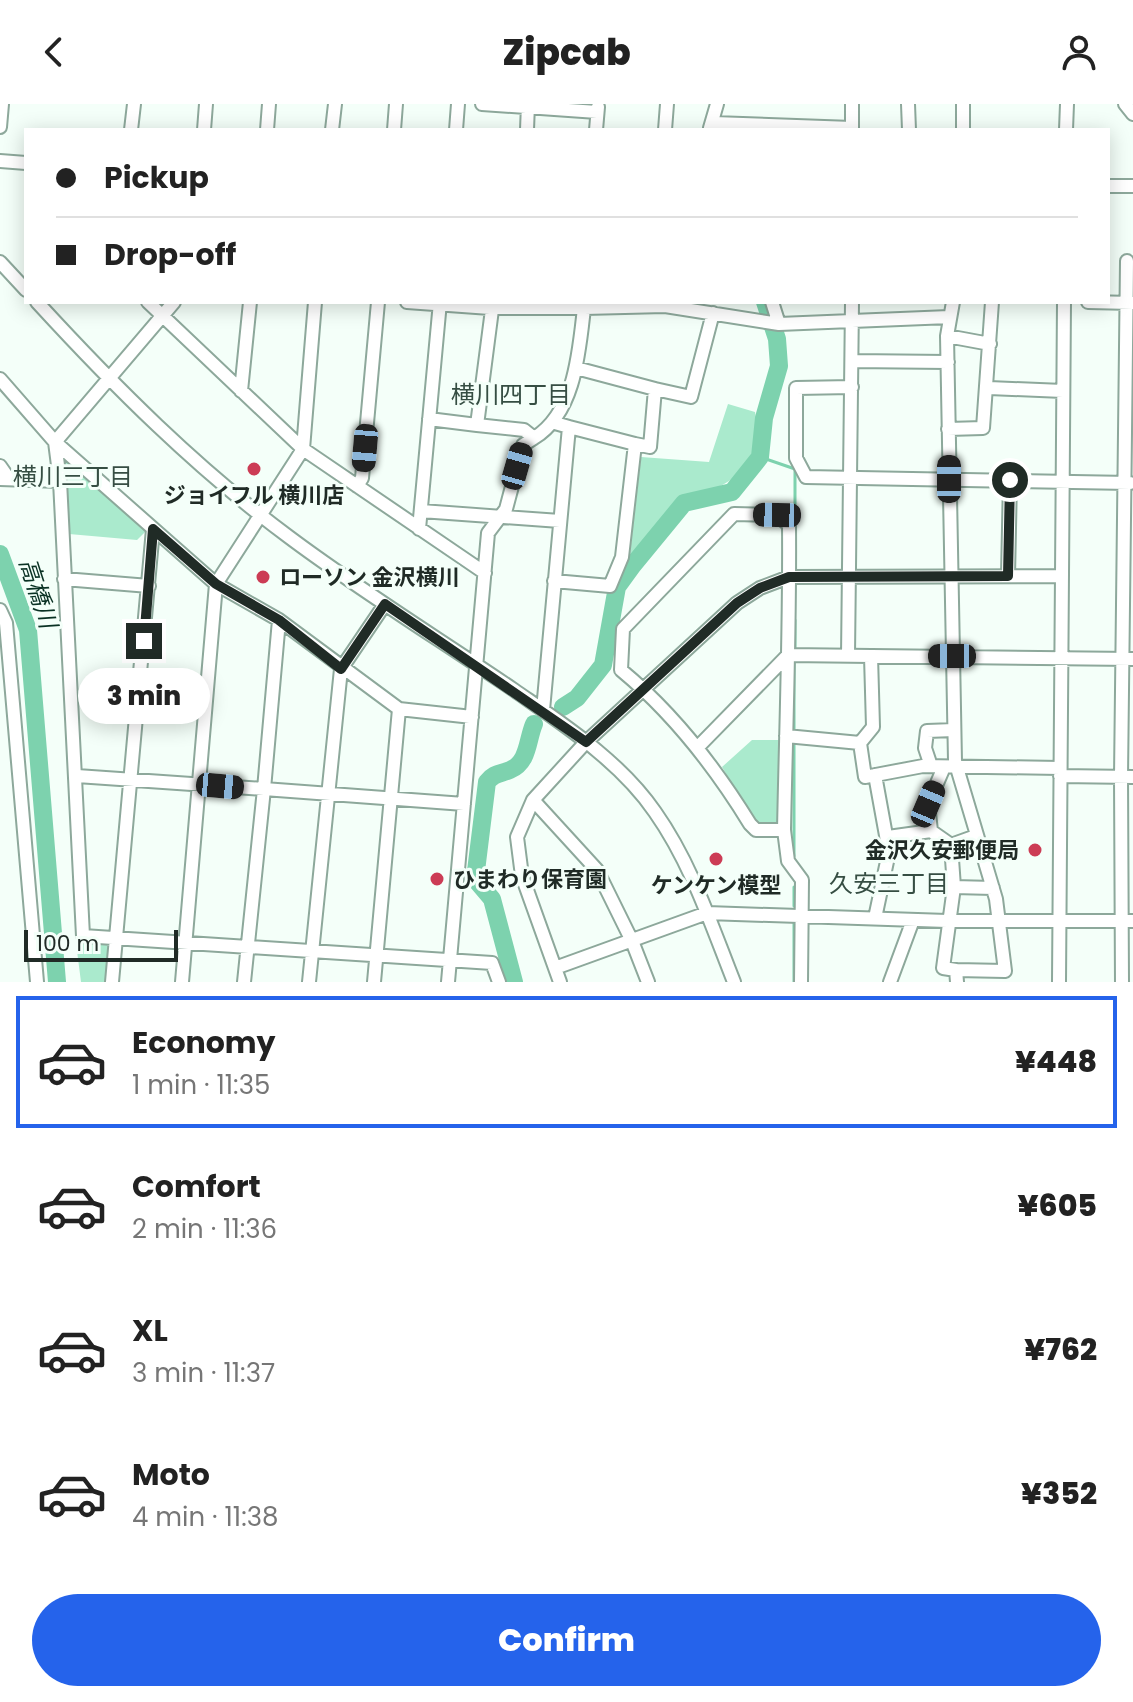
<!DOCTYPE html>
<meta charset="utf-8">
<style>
:root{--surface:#fff;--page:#f6f6f6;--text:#222;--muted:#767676;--line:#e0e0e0;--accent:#2563eb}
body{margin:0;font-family:Poppins,"Noto Sans JP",sans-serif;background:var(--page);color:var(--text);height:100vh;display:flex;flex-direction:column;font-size:30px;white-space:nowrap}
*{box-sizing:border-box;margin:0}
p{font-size:26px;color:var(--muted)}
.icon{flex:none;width:44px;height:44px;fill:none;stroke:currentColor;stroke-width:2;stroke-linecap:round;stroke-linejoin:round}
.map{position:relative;height:878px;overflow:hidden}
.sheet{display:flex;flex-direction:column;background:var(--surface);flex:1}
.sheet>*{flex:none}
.top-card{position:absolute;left:24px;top:24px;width:1086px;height:176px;border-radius:0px;box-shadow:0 4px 20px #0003;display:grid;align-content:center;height:176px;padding:0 32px;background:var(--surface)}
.scale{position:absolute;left:24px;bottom:20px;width:154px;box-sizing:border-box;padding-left:8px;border:4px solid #202b26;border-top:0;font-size:22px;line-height:28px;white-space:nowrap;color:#202b26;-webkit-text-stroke:6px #f4fff9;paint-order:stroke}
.end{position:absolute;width:36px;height:36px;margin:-18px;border:10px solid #202b26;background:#fff;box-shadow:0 0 0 4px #fff}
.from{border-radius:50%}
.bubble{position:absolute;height:56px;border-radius:28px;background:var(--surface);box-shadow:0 4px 20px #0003;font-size:26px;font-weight:800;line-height:56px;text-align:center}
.car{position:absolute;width:24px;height:48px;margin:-24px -12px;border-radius:10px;box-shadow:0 0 6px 2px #0007;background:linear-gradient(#222 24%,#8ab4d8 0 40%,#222 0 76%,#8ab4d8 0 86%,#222 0)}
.top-card b{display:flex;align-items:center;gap:28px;height:76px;font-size:30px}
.top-card b+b{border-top:2px solid var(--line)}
.top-card i{width:20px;height:20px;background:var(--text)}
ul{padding:14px 0 0;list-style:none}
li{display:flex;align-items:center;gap:24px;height:132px;margin:0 16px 12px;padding:0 16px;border:4px solid transparent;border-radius:0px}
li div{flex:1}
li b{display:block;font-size:30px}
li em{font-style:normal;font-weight:800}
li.active{border-color:var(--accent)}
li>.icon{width:72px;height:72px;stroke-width:1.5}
.button{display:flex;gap:16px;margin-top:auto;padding:16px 32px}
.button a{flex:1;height:92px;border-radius:48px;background:var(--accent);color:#fff;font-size:32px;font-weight:800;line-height:92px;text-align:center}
header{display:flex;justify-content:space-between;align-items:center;height:104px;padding:0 32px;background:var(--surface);font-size:36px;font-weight:800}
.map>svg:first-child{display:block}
.green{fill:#aaeacd}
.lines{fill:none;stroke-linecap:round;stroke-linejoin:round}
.stream{stroke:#7dd2ae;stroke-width:3}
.river{stroke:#7dd2ae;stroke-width:18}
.minor-casing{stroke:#8da89b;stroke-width:16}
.minor{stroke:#fff;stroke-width:12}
.route{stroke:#202b26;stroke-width:10}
.poi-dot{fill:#cc3c55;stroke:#f4fff9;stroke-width:3}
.labels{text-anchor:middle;stroke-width:6;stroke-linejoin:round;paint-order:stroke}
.poi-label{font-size:22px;font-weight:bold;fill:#202b26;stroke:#f4fff9}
.neighbourhood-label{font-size:24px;fill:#364e43;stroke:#f4fff9}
.water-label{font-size:24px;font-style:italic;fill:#0a3224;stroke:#f4fff9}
</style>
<header><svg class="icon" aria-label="back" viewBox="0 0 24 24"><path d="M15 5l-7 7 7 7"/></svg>Zipcab<svg class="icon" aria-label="person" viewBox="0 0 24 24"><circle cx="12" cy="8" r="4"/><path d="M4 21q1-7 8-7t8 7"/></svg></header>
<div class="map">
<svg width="1133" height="878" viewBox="0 0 1133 878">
<rect width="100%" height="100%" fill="#f4fff9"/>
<!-- green -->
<path class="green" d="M728,300L755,308C756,318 759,330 758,340C754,370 708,392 682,394L629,457L641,353L709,358Z
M60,346L147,426L137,436L69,430Z
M752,636H782L780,723L756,720L722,663Z
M76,839H108L105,878H81Z"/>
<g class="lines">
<!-- stream -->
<path class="stream" d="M760,353L795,365V427
M795,544V516
M794,630V556
M794,752V639
M794,802V783
M794,878V817"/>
<!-- river -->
<path class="river" d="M0,450L28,526L57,878
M563,603L577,594L603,561L617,483L633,461L684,399L732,388L760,353L764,314L779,262L777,235L765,198
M514,878L492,795L475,775L487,678C494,669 500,670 510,666C529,658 527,636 534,620"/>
<!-- minor casing -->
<g class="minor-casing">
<path id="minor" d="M482,0L597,8
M908,0L909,26
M1125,0L1133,10
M714,19L852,24
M0,23L2,0
M710,24L717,0
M131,26L134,0
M204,26L206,0
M267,26L269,0
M332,26L335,0
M394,26L396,0
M456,26L458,0
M527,26L528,0
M596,26L598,3
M665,26L667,0
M852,26V0
M963,26V0
M1066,26L1067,0
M0,57L26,59
M1108,82H1133
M0,158L26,186
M37,198C115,283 196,364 289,433C361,487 439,535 514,586C564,621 620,657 655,708C691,759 711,820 734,878
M148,198L303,345
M407,198L490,204H584V198
M772,198L779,220
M953,198L947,232L955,657L996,795L1005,867L956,866
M1088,198L1133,199
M947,232L990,240
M852,257L948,258
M576,264L655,285
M0,275L55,338L216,480L279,516L399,605L374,878
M852,283L796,284V354L806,373L1130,379
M989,284L1063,287
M241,287L250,198
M429,315L477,321
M569,323L635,340
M948,325L983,324L992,198
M534,334C575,309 579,248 584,204L665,202L779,220L949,213
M303,345L315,198
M0,362L9,375
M0,375L60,377L83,832L492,859L499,878
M60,377L55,338L174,198
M357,382L362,374L378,198
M421,407L560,417
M419,425L440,198
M1008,472L1010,376
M64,475L149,482
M554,477L610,482L622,453L635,340L650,343L655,285L691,293L713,209
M0,506L6,519L37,878
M279,516L264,685L464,700
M848,552L852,198
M399,605L472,613
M543,606L569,323L555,319
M786,632L860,639L873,623L871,552
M860,639L865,673L923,662L1060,664
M697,644L788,551L1133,555
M931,662L925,644L927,627L954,626
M944,663L928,700L931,727L951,741
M77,672L264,685L244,878
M1060,672L1133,673
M533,696L597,766L632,837L648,878
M784,726H756L750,720C715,663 673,609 621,566L623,525L734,410L777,411L789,421C790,523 786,624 784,726L788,757L802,776L801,878
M888,733L931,727
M954,783L993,784
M875,814L889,748L875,671
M555,864L707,809L947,817H1133
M112,878L153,425
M182,878L216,480L303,345L485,469
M309,878L341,565L385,500
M448,878L488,429L506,405L523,341L534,334L524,326L477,321L493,198
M560,878L522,772L517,733L533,696L586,638L737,499L760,484L789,473L1061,472
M890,878L913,816
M957,878L956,866L943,864L954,783L951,741L976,732
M1059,878L1064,198
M1122,878L1121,673L1127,157"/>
</g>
<!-- minor -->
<use href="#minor" class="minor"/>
</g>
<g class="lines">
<!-- route -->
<path class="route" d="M144,537L153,425L216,480L279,516L341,565L385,500L586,638L737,499L760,484L789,473L1008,472L1010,376"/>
</g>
<!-- markers -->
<g class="poi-dot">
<circle cx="254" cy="365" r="8"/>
<circle cx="263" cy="473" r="8"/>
<circle cx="1035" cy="746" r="8"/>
<circle cx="716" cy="755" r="8"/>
<circle cx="437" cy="775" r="8"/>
</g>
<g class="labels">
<!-- poi labels -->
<g class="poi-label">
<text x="254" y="399">ジョイフル 横川店</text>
<text x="279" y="481" text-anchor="start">ローソン 金沢横川</text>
<text x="1019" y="754" text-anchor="end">金沢久安郵便局</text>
<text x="453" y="783" text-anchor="start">ひまわり保育園</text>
<text x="716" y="789">ケンケン模型</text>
</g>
<!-- neighbourhood labels -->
<g class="neighbourhood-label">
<text x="511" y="299">横川四丁目</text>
<text x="73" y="381">横川三丁目</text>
<text x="889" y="788">久安三丁目</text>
</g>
<!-- water labels -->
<g class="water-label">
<text transform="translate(38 489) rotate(72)" y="8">高橋川</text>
</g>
</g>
</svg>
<div class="scale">100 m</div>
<i class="end from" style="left:1010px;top:376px"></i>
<i class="end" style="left:144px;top:537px"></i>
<div class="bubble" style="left:78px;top:564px;width:132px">3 min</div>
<i class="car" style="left:365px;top:344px;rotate:185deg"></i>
<i class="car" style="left:517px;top:362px;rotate:16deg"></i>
<i class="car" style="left:949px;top:375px;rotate:0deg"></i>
<i class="car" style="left:777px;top:411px;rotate:271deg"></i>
<i class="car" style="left:952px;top:552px;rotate:270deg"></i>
<i class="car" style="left:220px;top:682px;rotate:95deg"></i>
<i class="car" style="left:928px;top:700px;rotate:23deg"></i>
<div class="top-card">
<b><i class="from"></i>Pickup</b>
<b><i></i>Drop-off</b>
</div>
</div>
<section class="sheet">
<ul>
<li class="active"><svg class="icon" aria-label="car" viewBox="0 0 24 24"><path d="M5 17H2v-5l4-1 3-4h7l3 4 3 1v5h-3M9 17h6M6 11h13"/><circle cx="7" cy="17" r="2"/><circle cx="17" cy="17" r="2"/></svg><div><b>Economy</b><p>1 min · 11:35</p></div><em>¥448</em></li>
<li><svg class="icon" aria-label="car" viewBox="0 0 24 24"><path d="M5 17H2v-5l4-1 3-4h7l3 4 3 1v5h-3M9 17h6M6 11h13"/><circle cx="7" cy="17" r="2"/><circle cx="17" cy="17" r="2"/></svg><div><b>Comfort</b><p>2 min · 11:36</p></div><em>¥605</em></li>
<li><svg class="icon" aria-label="car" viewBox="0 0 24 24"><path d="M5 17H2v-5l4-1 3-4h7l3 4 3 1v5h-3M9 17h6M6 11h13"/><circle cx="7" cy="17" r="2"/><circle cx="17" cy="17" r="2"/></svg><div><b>XL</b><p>3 min · 11:37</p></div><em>¥762</em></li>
<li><svg class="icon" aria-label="car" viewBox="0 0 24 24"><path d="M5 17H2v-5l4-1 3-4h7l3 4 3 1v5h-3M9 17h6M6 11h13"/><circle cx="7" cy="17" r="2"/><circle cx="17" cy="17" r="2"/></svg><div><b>Moto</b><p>4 min · 11:38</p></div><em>¥352</em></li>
</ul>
<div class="button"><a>Confirm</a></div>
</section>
